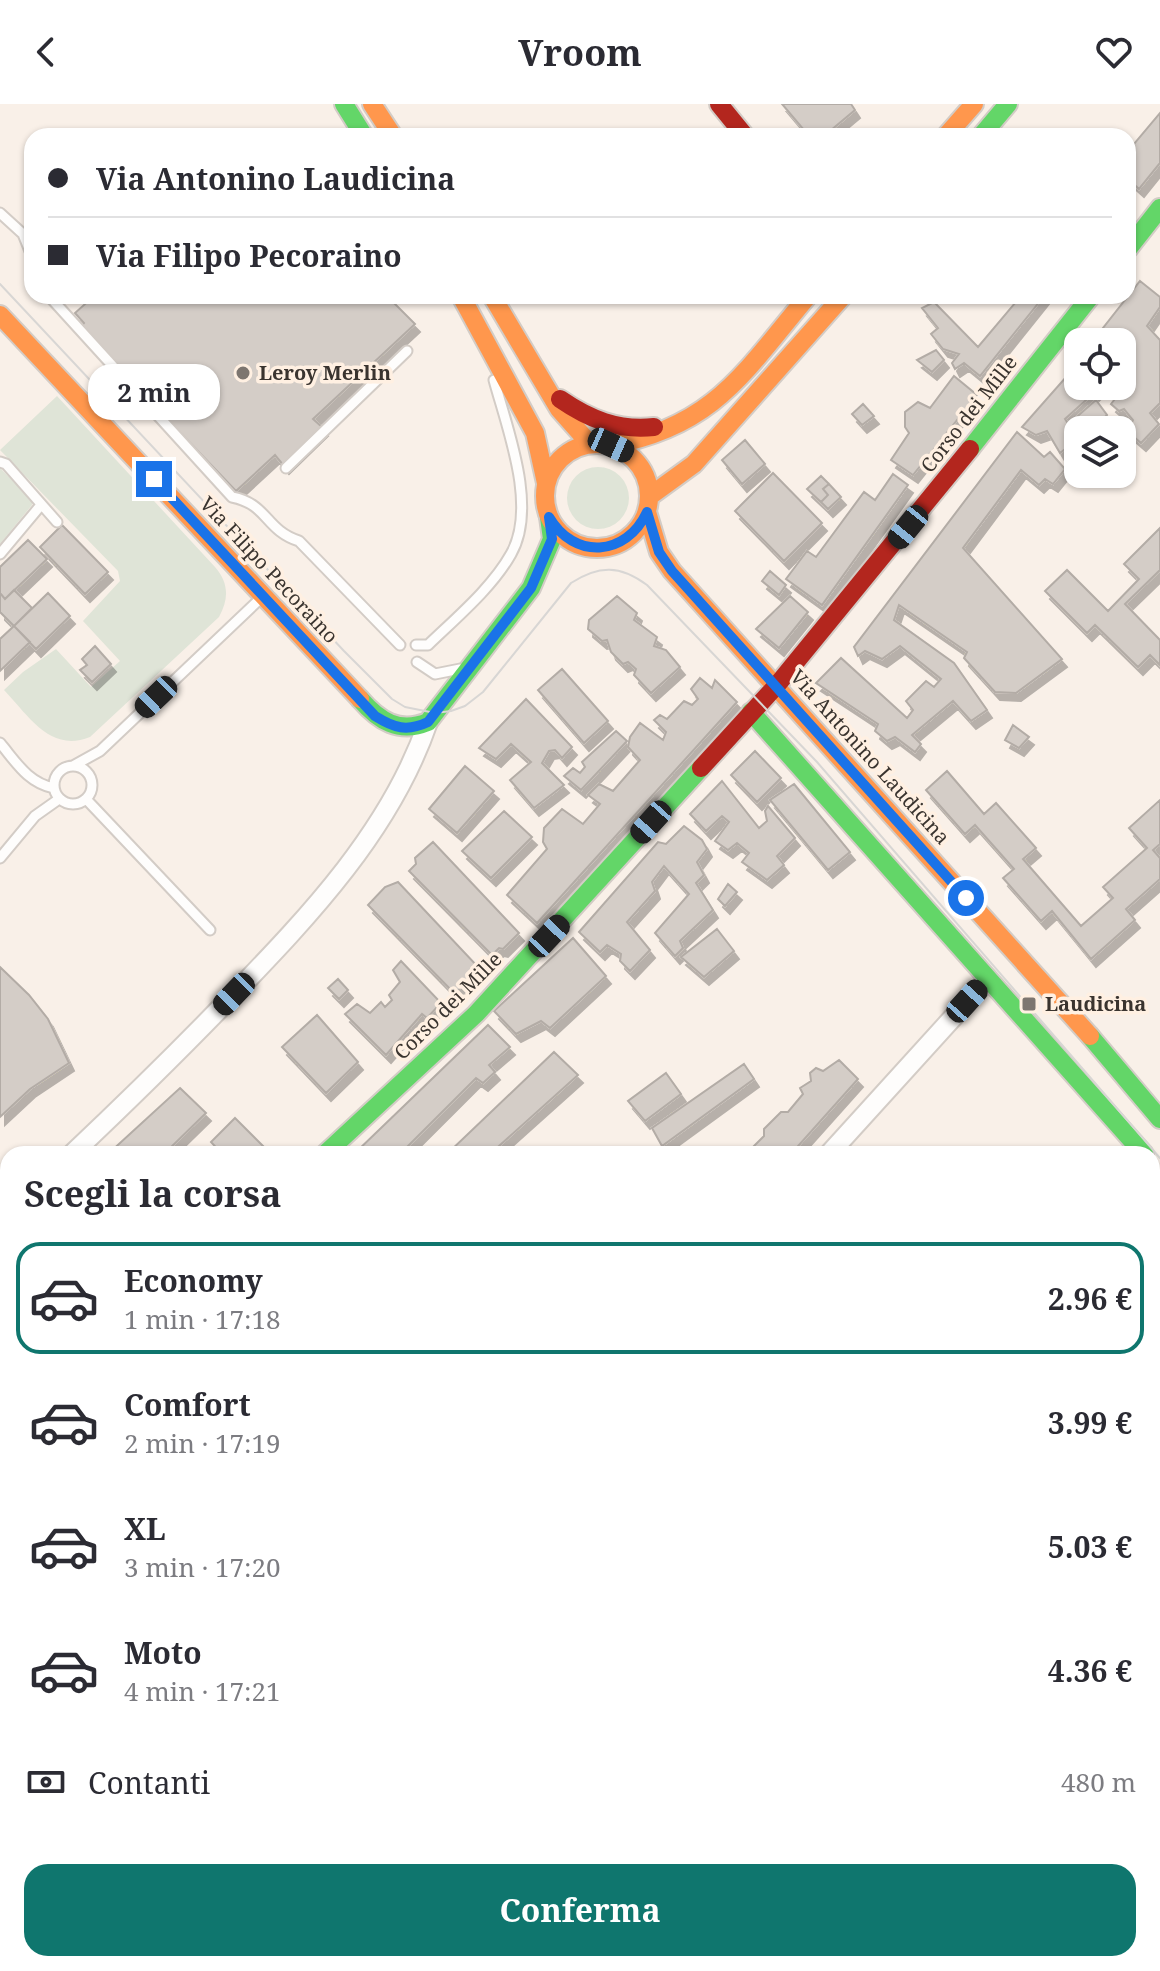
<!DOCTYPE html>
<html lang="it">
<meta charset="utf-8">
<style>
:root{--surface:#fff;--page:#f2f2f3;--text:#2b2b33;--muted:#7c7c81;--line:#e1e1e2;--accent:#0f766e}
body{margin:0;font-family:"Noto Serif",serif;background:var(--page);color:var(--text);height:100vh;display:flex;flex-direction:column;font-size:30px;white-space:nowrap}
*{box-sizing:border-box;margin:0}
p{font-size:26px;color:var(--muted)}
.icon{flex:none;width:44px;height:44px;fill:none;stroke:currentColor;stroke-width:2;stroke-linecap:round;stroke-linejoin:round}
.map{position:relative;flex:1;overflow:hidden}
.sheet{position:absolute;left:0px;top:1042px;width:1160px;height:826px;display:flex;flex-direction:column;background:var(--surface);border-radius:24px 24px 0 0;box-shadow:0 2px 6px #0004}
.sheet>*{flex:none}
.guide{position:absolute;left:24px;top:24px;width:1112px;height:176px;border-radius:24px;box-shadow:0 2px 6px #0004;display:grid;align-content:center;height:176px;padding:0 24px;background:var(--surface)}
.controls{position:absolute;left:1064px;top:224px;display:grid;gap:16px}
.controls a{display:grid;place-items:center;width:72px;height:72px;border-radius:16px;background:var(--surface);box-shadow:0 2px 6px #0004;font-size:40px}
.end{position:absolute;width:36px;height:36px;margin:-18px;border:10px solid #1a73e8;background:#fff;box-shadow:0 0 0 4px #fff}
.from{border-radius:50%}
.bubble{position:absolute;height:56px;border-radius:24px;background:var(--surface);box-shadow:0 2px 6px #0004;font-size:26px;font-weight:700;line-height:56px;text-align:center}
.car{position:absolute;width:24px;height:48px;margin:-24px -12px;border-radius:10px;box-shadow:0 0 6px 2px #0007;background:linear-gradient(#222 24%,#8ab4d8 0 40%,#222 0 76%,#8ab4d8 0 86%,#222 0)}
.guide b{display:flex;align-items:center;gap:28px;height:76px;font-size:30px}
.guide b+b{border-top:2px solid var(--line)}
.guide i{width:20px;height:20px;background:var(--text)}
ul{padding:0;list-style:none}
li{display:flex;align-items:center;gap:24px;height:112px;margin:0 16px 12px;padding:0 8px;border:4px solid transparent;border-radius:24px}
li div{flex:1}
li b{display:block;font-size:30px}
li em{font-style:normal;font-weight:700}
li.on{border-color:var(--accent)}
li>.icon{width:72px;height:72px;stroke-width:1.5}
h2{padding:0 24px;font-size:36px;line-height:96px}
.pay{display:flex;align-items:center;gap:20px;height:88px;padding:0 24px;font-size:30px}
.pay p{margin-inline-start:auto}
.cta{display:flex;gap:16px;margin-top:auto;padding:16px 24px}
.cta a{flex:1;height:92px;border-radius:24px;background:var(--accent);color:#fff;font-size:32px;font-weight:700;line-height:92px;text-align:center}
header{display:flex;justify-content:space-between;align-items:center;height:104px;padding:0 24px;background:var(--surface);font-size:36px;font-weight:700}
.map>svg:first-child{display:block}
.green{fill:#dfe4d7}
.building{fill:#d4cdc7;stroke:#b3aca6;stroke-width:2;filter:url(#shadow)}
.lines{fill:none;stroke-linecap:round;stroke-linejoin:round}
.lane-casing{stroke:#d3ccc6;stroke-width:13}
.street-casing{stroke:#d3ccc6;stroke-width:22}
.fast-casing{stroke:#d3ccc6;stroke-width:22}
.slow-casing{stroke:#d3ccc6;stroke-width:22}
.jam-casing{stroke:#d3ccc6;stroke-width:22}
.lane{stroke:#fefdfc;stroke-width:9}
.street{stroke:#fefdfc;stroke-width:18}
.fast{stroke:#63d668;stroke-width:18}
.slow{stroke:#ff974d;stroke-width:18}
.jam{stroke:#b3261e;stroke-width:18}
.tram{stroke:#d8d6d4;stroke-width:2}
.route{stroke:#1a73e8;stroke-width:10}
.poi-dot{fill:#7d7670;stroke:#fff0e2;stroke-width:3}
.labels{text-anchor:middle;stroke-width:7;stroke-linejoin:round;paint-order:stroke}
.poi-label{font-size:20px;font-weight:bold;fill:#3a342f;stroke:#fff0e2;text-anchor:start}
.street-label{font-size:20px;fill:#3a342f;stroke:#fff0e2}
</style>
<header><svg class="icon" aria-label="back" viewBox="0 0 24 24"><path d="M15 5l-7 7 7 7"/></svg>Vroom<svg class="icon" aria-label="heart" viewBox="0 0 24 24"><path d="M12 20l-8-8c-3-5 5-10 8-4 3-6 11-1 8 4z"/></svg></header>
<div class="map">
<svg width="1160" height="1867" viewBox="0 0 1160 1867">
<defs>
<filter id="shadow"><feDropShadow dx="5" dy="8" stdDeviation="0" flood-color="#0004"/></filter>
</defs>
<rect width="100%" height="100%" fill="#f9f0e8"/>
<!-- green -->
<path class="green" d="M57,292L215,463C229,479 229,495 219,513L90,633C50,649 29,612 4,586L23,568L56,545L91,583L120,557L83,517L120,477L118,467L0,346Z
M567 394a31 31 0 1 1 62 0a31 31 0 1 1-62 0Z
M0,364L32,396V401L0,440Z"/>
<!-- building -->
<path class="building" d="M782,0H851L855,6L824,32H809Z
M1160,9V59L1139,85L1128,75V47Z
M1140,177L1160,193V203L1147,222L1160,236V299L1150,309L1159,320L1141,339L1127,327L1133,316L1124,305L1119,307L1111,300L1118,291L1108,282H1122V238H1092Z
M94,192H387L415,220L313,315L323,324L284,362L275,351L236,387L80,224L84,219L75,209Z
M1021,192H1044L980,272L964,259L955,265L952,259L959,250L943,245L931,230L938,224L922,204L934,198L978,243Z
M936,246L944,256L932,268L917,256Z
M1074,264L1078,269V282H1090L1095,288L1065,315L1078,335L1060,349L1047,327L1036,331L1022,323Z
M954,272L977,291L913,371L891,356L909,329L905,323V308L918,298L930,304Z
M1096,296L1107,311L1092,326H1080L1072,317Z
M863,300L874,312L862,321L852,310Z
M1017,328L1044,353L1050,348L1065,365L1053,380L1045,375L1039,381L1021,366L963,444L1062,555L1016,589L995,588L964,554L967,548L899,501L894,516L954,559L987,606L971,617L953,597L912,631L921,640L915,648L895,633L887,637L875,627L878,620L816,579L841,554L907,614L913,606L906,597L926,577L934,583L941,575L900,542L882,555L865,547L858,552L854,543Z
M745,336L765,360L742,380L722,356Z
M773,369L822,419L784,457L735,407Z
M893,370L908,381L822,501L786,475L807,447L816,453L864,388L875,396Z
M821,372L829,380L823,385L828,391L821,398L807,385Z
M829,380L841,393L828,405L821,398L828,391L823,385Z
M62,421L108,468L85,490L40,443Z
M1160,424V466L1125,500L1160,536V561L1150,551L1138,563L1095,521L1087,529L1045,487L1067,466L1108,507L1139,475L1124,460Z
M28,436L47,455L5,495L0,489V463Z
M770,467L786,481L779,491L762,477Z
M14,486L32,504L14,522L0,508V489L5,495Z
M48,489L70,512L36,545L14,522Z
M617,492L637,509L634,516L657,533L654,542L666,546L680,563L651,589L634,571L636,565L628,558L623,560L611,548L607,536L602,537L588,525L589,516Z
M790,492L808,508L779,544L756,525Z
M14,522L30,538L0,567V535Z
M95,542L111,560L92,578L80,566L87,561L82,555Z
M562,565L608,617L584,639L538,586Z
M700,574L712,584L715,576L737,598L537,819L507,791L547,745L543,738L544,724L562,705L583,720L600,700L588,691L599,680L613,687L640,656L628,643L630,633L640,619L663,636L666,628L654,616L660,611L667,615L684,597L692,601L698,595L691,585Z
M526,595L572,643L562,654L555,646L549,647L542,659L564,681L534,704L510,676L531,658L511,640L496,655L479,644Z
M1013,621L1029,633L1019,644L1005,636Z
M616,627L627,637L581,686L564,672L573,664L580,669L585,663L582,658Z
M755,647L781,674L757,698L731,671Z
M465,662L494,687L457,729L429,705Z
M947,667L984,710L996,699L1036,744L1023,755L1081,822L1113,794L1103,783L1147,744L1129,724L1160,696V740L1153,746L1160,754V775L1126,805L1135,816L1091,855L1052,807L1041,817L1003,774L1014,765L975,721L965,730L926,686Z
M722,677L759,724L767,717L765,707L768,702L795,734L777,752L784,761L767,776L742,758L749,749L737,739L728,746L715,737L729,718L722,712L706,727L690,710Z
M794,680L850,748L828,766L770,696Z
M504,707L532,733L491,774L462,747Z
M684,722L702,736L707,745L697,758L704,771L696,779L713,806L680,837L683,844L675,852L655,829L689,790L664,762L652,778L655,787L627,818L650,846L630,867L620,857L621,850L607,841L600,848L579,828L658,738L666,740Z
M433,738L519,829L503,845L499,844L492,851L409,767L416,760L415,754Z
M398,778L479,864L455,890L368,801L385,783Z
M728,780L737,788L725,802L718,795Z
M717,825L734,847L704,873L681,853Z
M573,834L606,872L550,924L541,917L516,930L494,907Z
M401,857L441,899L427,914L422,910L386,951L345,910L357,900L370,909L381,898L385,903L392,896L389,891L400,878L393,866Z
M0,863L29,891L48,915L69,959L30,985L0,1013Z
M338,875L348,886L339,895L328,884Z
M317,911L358,958L326,989L282,943Z
M488,921L510,943L489,961L495,968L483,979L476,974L400,1050H354Z
M554,948L578,971L490,1050H447Z
M839,956L858,975L791,1050H746L764,1032V1025L781,1008H788L803,990L800,984L811,977L810,969L816,964L823,967Z
M744,960L754,975L662,1042L652,1024Z
M666,969L681,990L645,1017L628,997Z
M180,984L206,1009L164,1050H108Z
M235,1014L271,1050H222L211,1038Z
M8,1147V1174L0,1186V1157Z
M8,1291V1357L0,1367V1307Z
M7,1461L8,1462V1499L0,1492V1468Z
M8,1631V1663L0,1671V1638Z
M0,1787L8,1792V1853L1,1849L4,1841L0,1838Z
M125,1860H177L179,1863L174,1867H116Z"/>
<g class="lines">
<!-- lane casing -->
<g class="lane-casing">
<path id="lane" d="M0,109L23,130L32,152
M49,192L232,393C268,400 265,426 299,437L400,541
M0,358L6,360L57,418
M286,364L407,247
M0,450L41,401
M416,541H428C456,514 492,484 511,450C538,403 507,324 494,276
M417,558L435,570L460,565
M0,639C16,658 28,679 54,684
M54 681a19 19 0 1 1 38 0a19 19 0 1 1-38 0Z
M73,662L100,647L261,494
M86,695L210,826
M0,754L35,712L59,695"/>
</g>
<!-- street casing -->
<g class="street-casing">
<path id="street" d="M72,1050C127,998 180,946 232,892C310,811 391,726 428,618
M829,1050L987,876
M0,1115L8,1108
M853,1860L854,1867"/>
</g>
<!-- fast casing -->
<g class="fast-casing">
<path id="fast" d="M344,0L364,32
M981,32L1008,0
M1128,145L1160,104
M970,345L1091,192
M360,595C379,617 399,630 428,618L531,484L552,435L549,413
M751,608L1144,1050
M1090,932L1160,1015
M325,1050L476,910L701,664"/>
</g>
<!-- slow casing -->
<g class="slow-casing">
<path id="slow" d="M372,0L393,32
M946,32L974,0
M461,192L535,329L546,379
M492,192L559,305L590,340
M0,211L360,595
M545 392a52 52 0 1 1 104 0a52 52 0 1 1-104 0Z
M611,341C714,323 745,267 808,192
M650,392L694,360L843,192
M647,408L659,448L672,467L1090,932
M0,1400L8,1390"/>
</g>
<!-- jam casing -->
<g class="jam-casing">
<path id="jam" d="M719,0L745,32
M560,295C589,315 618,327 654,323
M701,664L777,581L970,345"/>
</g>
<!-- lane -->
<use href="#lane" class="lane"/>
<!-- street -->
<use href="#street" class="street"/>
<!-- fast -->
<use href="#fast" class="fast"/>
<!-- slow -->
<use href="#slow" class="slow"/>
<!-- jam -->
<use href="#jam" class="jam"/>
<!-- tram -->
<path class="tram" d="M0,180L344,547L392,595L405,603L435,609L451,607L465,602L483,588L571,479C599,461 620,461 647,481L817,658L1160,1054"/>
</g>
<g class="lines">
<!-- route -->
<path class="route" d="M154,375L375,612C394,624 407,628 428,618L531,484L552,435L549,413C574,456 626,453 647,408L659,448L672,467L966,794"/>
</g>
<!-- markers -->
<g class="poi-dot">
<circle cx="243" cy="269" r="8"/>
<rect x="1021" y="892" width="16" height="16" rx="4"/>
</g>
<g class="labels">
<!-- poi labels -->
<g class="poi-label">
<text x="259" y="276">Leroy Merlin</text>
<text x="1045" y="907">Laudicina</text>
</g>
<!-- street labels -->
<g class="street-label">
<text transform="translate(969 310) rotate(-52)" y="7">Corso dei Mille</text>
<text transform="translate(269 466) rotate(47)" y="7">Via Filipo Pecoraino</text>
<text transform="translate(870 653) rotate(48)" y="7">Via Antonino Laudicina</text>
<text transform="translate(448 902) rotate(-45)" y="7">Corso dei Mille</text>
</g>
</g>
</svg>
<div class="controls">
<a><svg class="icon" aria-label="locate" viewBox="0 0 24 24"><circle cx="12" cy="12" r="6"/><path d="M12 2v4M12 18v4M2 12h4M18 12h4"/></svg></a>
<a><svg class="icon" aria-label="layers" viewBox="0 0 24 24"><path d="M12 4l9 5-9 5-9-5zM3 14l9 5 9-5"/></svg></a>
</div>
<i class="end from" style="left:966px;top:794px"></i>
<i class="end" style="left:154px;top:375px"></i>
<div class="bubble" style="left:88px;top:260px;width:132px">2 min</div>
<i class="car" style="left:611px;top:341px;rotate:114deg"></i>
<i class="car" style="left:908px;top:423px;rotate:219deg"></i>
<i class="car" style="left:156px;top:593px;rotate:226deg"></i>
<i class="car" style="left:651px;top:718px;rotate:222deg"></i>
<i class="car" style="left:549px;top:832px;rotate:43deg"></i>
<i class="car" style="left:234px;top:890px;rotate:224deg"></i>
<i class="car" style="left:967px;top:897px;rotate:42deg"></i>
<div class="guide">
<b><i class="from"></i>Via Antonino Laudicina</b>
<b><i></i>Via Filipo Pecoraino</b>
</div>
<section class="sheet">
<h2>Scegli la corsa</h2>
<ul>
<li class="on"><svg class="icon" aria-label="car" viewBox="0 0 24 24"><path d="M5 17H2v-5l4-1 3-4h7l3 4 3 1v5h-3M9 17h6M6 11h13"/><circle cx="7" cy="17" r="2"/><circle cx="17" cy="17" r="2"/></svg><div><b>Economy</b><p>1 min · 17:18</p></div><em>2.96 €</em></li>
<li><svg class="icon" aria-label="car" viewBox="0 0 24 24"><path d="M5 17H2v-5l4-1 3-4h7l3 4 3 1v5h-3M9 17h6M6 11h13"/><circle cx="7" cy="17" r="2"/><circle cx="17" cy="17" r="2"/></svg><div><b>Comfort</b><p>2 min · 17:19</p></div><em>3.99 €</em></li>
<li><svg class="icon" aria-label="car" viewBox="0 0 24 24"><path d="M5 17H2v-5l4-1 3-4h7l3 4 3 1v5h-3M9 17h6M6 11h13"/><circle cx="7" cy="17" r="2"/><circle cx="17" cy="17" r="2"/></svg><div><b>XL</b><p>3 min · 17:20</p></div><em>5.03 €</em></li>
<li><svg class="icon" aria-label="car" viewBox="0 0 24 24"><path d="M5 17H2v-5l4-1 3-4h7l3 4 3 1v5h-3M9 17h6M6 11h13"/><circle cx="7" cy="17" r="2"/><circle cx="17" cy="17" r="2"/></svg><div><b>Moto</b><p>4 min · 17:21</p></div><em>4.36 €</em></li>
</ul>
<div class="pay"><svg class="icon" aria-label="cash" viewBox="0 0 24 24"><path d="M3 7h18v10H3z"/><circle cx="12" cy="12" r="2"/></svg>Contanti<p>480 m</p></div>
<div class="cta"><a>Conferma</a></div>
</section>
</div>
